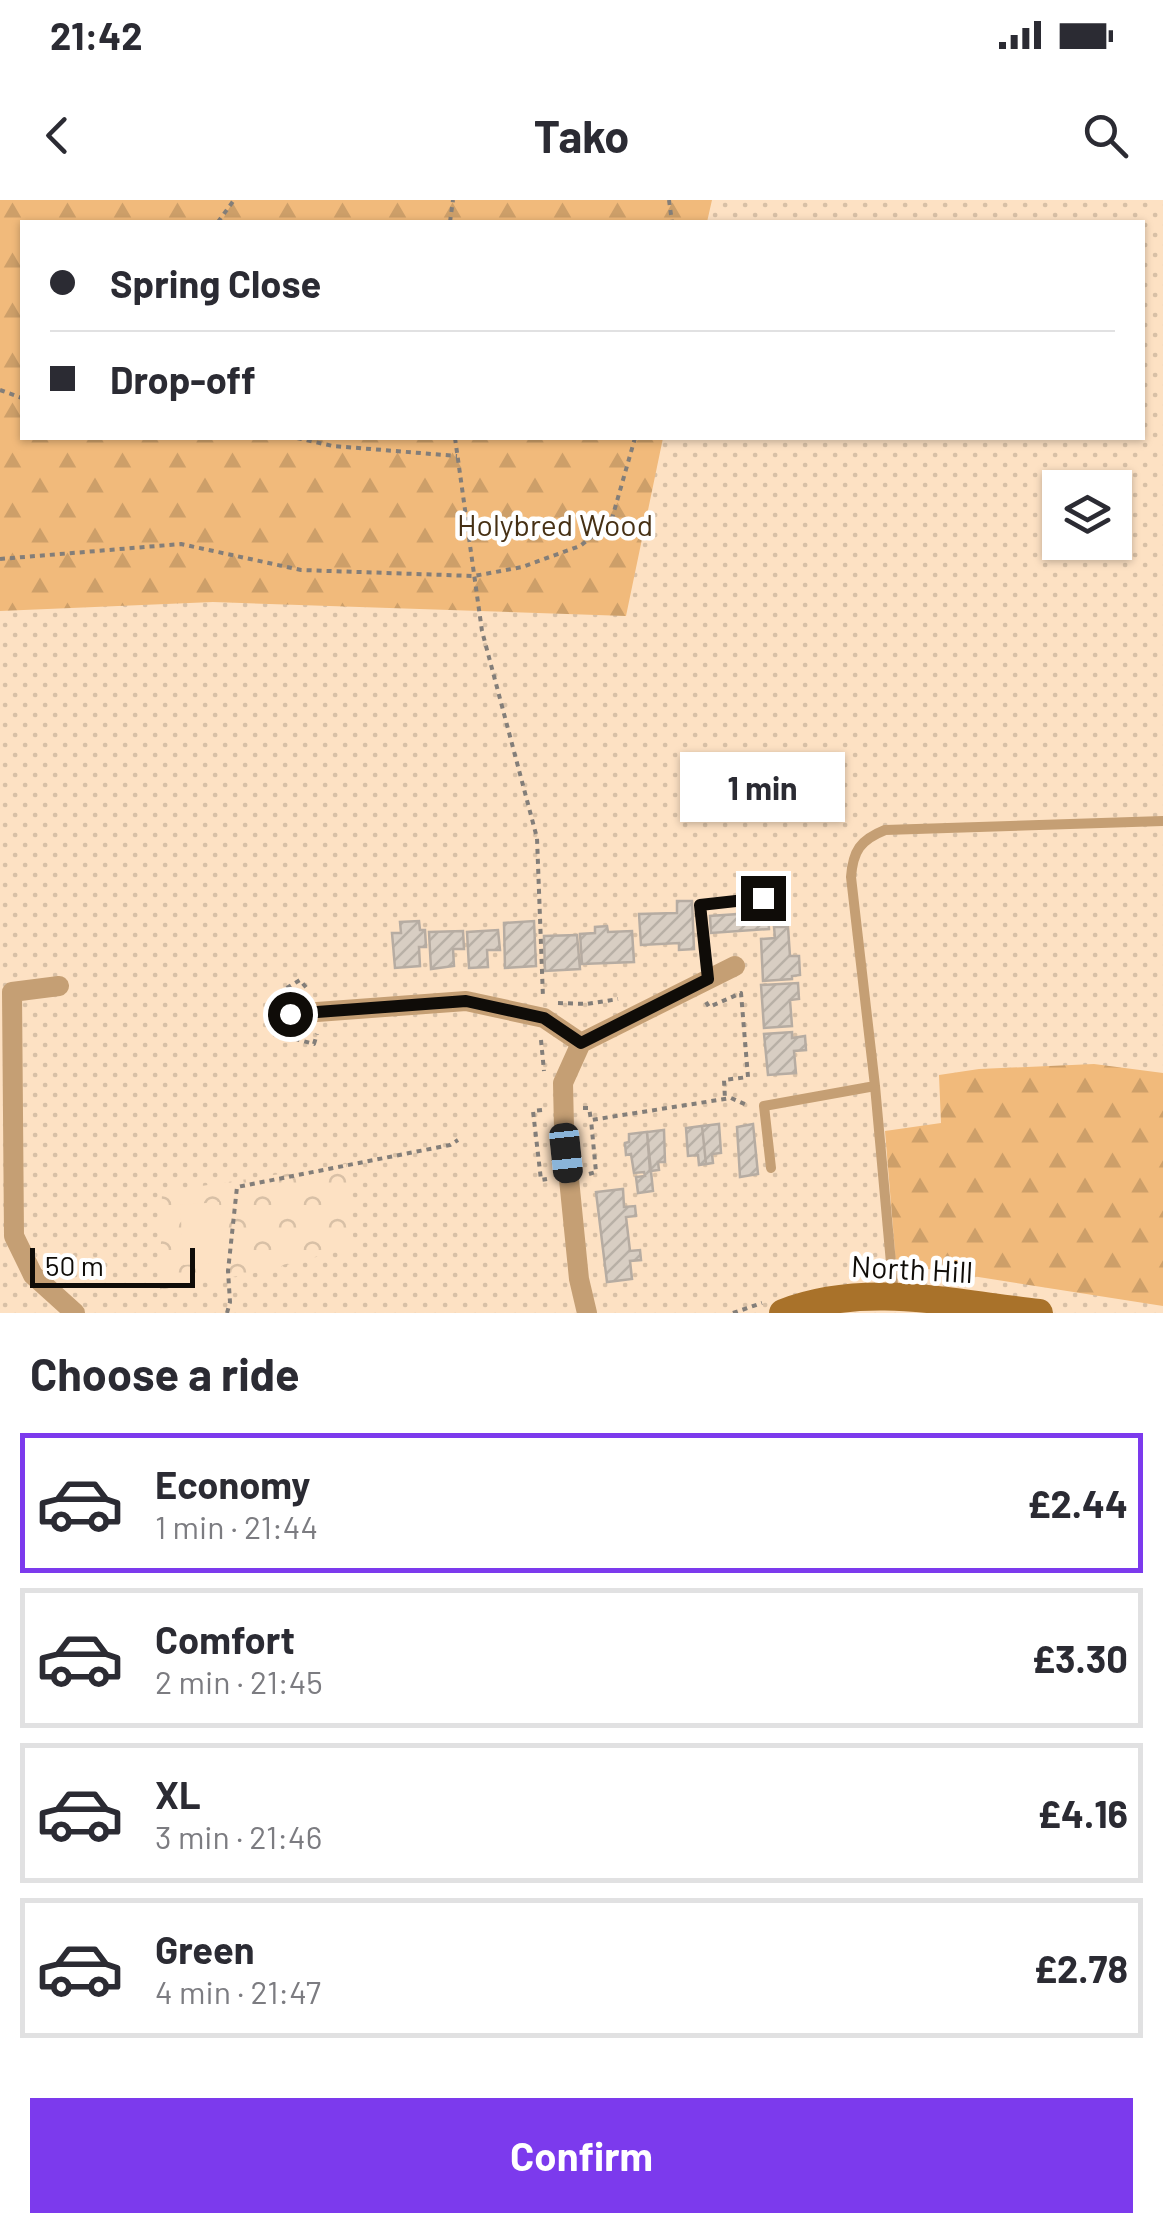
<!DOCTYPE html>
<meta charset="utf-8">
<style>
:root{--surface:#fff;--page:#f2f2f3;--text:#2b2b33;--muted:#7c7c81;--line:#e1e1e2;--accent:#7c3aed}
body{margin:0;font-family:Barlow,sans-serif;background:var(--page);color:var(--text);height:100vh;display:flex;flex-direction:column;font-size:38px;white-space:nowrap}
*{box-sizing:border-box;margin:0}
p{font-size:32px;color:var(--muted)}
.icon{flex:none;width:55px;height:55px;fill:none;stroke:currentColor;stroke-width:2;stroke-linecap:round;stroke-linejoin:round}
.map{position:relative;height:1113px;overflow:hidden}
.details{display:flex;flex-direction:column;background:var(--surface);flex:1}
.details>*{flex:none}
.top-card{position:absolute;left:20px;top:20px;width:1125px;height:220px;border-radius:0px;box-shadow:0 2px 8px #0004;display:grid;align-content:center;height:220px;padding:0 30px;background:var(--surface)}
.controls{position:absolute;left:1042px;top:270px;display:grid;gap:20px}
.controls a{display:grid;place-items:center;width:90px;height:90px;border-radius:0px;background:var(--surface);box-shadow:0 2px 8px #0004;font-size:50px}
.scale{position:absolute;left:30px;bottom:25px;width:165px;box-sizing:border-box;padding-left:10px;border:5px solid #0f0c08;border-top:0;font-size:28px;line-height:35px;white-space:nowrap;color:#0f0c08;-webkit-text-stroke:8px #fff;paint-order:stroke}
.end{position:absolute;width:45px;height:45px;margin:-22px;border:12px solid #0f0c08;background:#fff;box-shadow:0 0 0 5px #fff}
.from{border-radius:50%}
.bubble{position:absolute;height:70px;border-radius:0px;background:var(--surface);box-shadow:0 2px 8px #0004;font-size:32px;font-weight:700;line-height:70px;text-align:center}
.car{position:absolute;width:30px;height:60px;margin:-30px -15px;border-radius:12px;box-shadow:0 0 8px 2px #0007;background:linear-gradient(#222 24%,#8ab4d8 0 40%,#222 0 76%,#8ab4d8 0 86%,#222 0)}
.top-card b{display:flex;align-items:center;gap:35px;height:95px;font-size:38px}
.top-card b+b{border-top:2px solid var(--line)}
.top-card i{width:25px;height:25px;background:var(--text)}
ul{padding:0;list-style:none}
li{display:flex;align-items:center;gap:30px;height:140px;margin:0 20px 15px;padding:0 10px;border:5px solid var(--line);border-radius:0px}
li div{flex:1}
li b{display:block;font-size:38px}
li em{font-style:normal;font-weight:700}
li.current{border-color:var(--accent)}
li>.icon{width:90px;height:90px;stroke-width:1.5}
h2{padding:0 30px;font-size:45px;line-height:120px}
.primary-button{display:flex;gap:20px;margin-top:auto;padding:20px 30px}
.primary-button a{flex:1;height:115px;border-radius:0px;background:var(--accent);color:#fff;font-size:40px;font-weight:700;line-height:115px;text-align:center}
.status{display:flex;justify-content:space-between;align-items:center;height:70px;padding:0 50px;background:var(--surface);direction:ltr}
.status svg{height:28px;fill:currentColor}
header{display:flex;justify-content:space-between;align-items:center;height:130px;padding:0 30px;background:var(--surface);font-size:45px;font-weight:700}
.map>svg:first-child{display:block}
.grass{fill:url(#grass-dots);fill-rule:evenodd}
.forest{fill:url(#forest-firs)}
.park{fill:url(#park-crowns)}
.pitch{fill:#fde1c3}
.building{fill:url(#building-hatch);stroke:#b6aca2;stroke-width:2.5}
.lines{fill:none;stroke-linecap:round;stroke-linejoin:round}
.path{stroke:#837e79;stroke-width:4;stroke-dasharray:5 5;stroke-linecap:butt}
.lane{stroke:#c59f74;stroke-width:10}
.street{stroke:#c59f74;stroke-width:20}
.secondary{stroke:#a9722a;stroke-width:28}
.route{stroke:#0f0c08;stroke-width:12}
.labels{text-anchor:middle;stroke-width:9;stroke-linejoin:round;paint-order:stroke}
.park-label{font-size:30px;fill:#463014;stroke:#fff}
.street-label{font-size:30px;fill:#0f0c08;stroke:#fff}
</style>
<div class="status"><b>21:42</b><svg viewBox="0 0 49 12"><path d="M0 12V9h3v3zM5 12V6h3v6zM10 12V3h3v9zM15 12V0h3v12zM26 1h20v11H26zM47 4h2v5h-2z"/></svg></div>
<header><svg class="icon" aria-label="back" viewBox="0 0 24 24"><path d="M15 5l-7 7 7 7"/></svg>Tako<svg class="icon" aria-label="search" viewBox="0 0 24 24"><circle cx="10" cy="10" r="6"/><path d="M15 15l6 6"/></svg></header>
<div class="map">
<svg width="1163" height="1113" viewBox="0 0 1163 1113">
<defs>
<pattern id="grass-dots" width="8" height="8" patternUnits="userSpaceOnUse" patternTransform="scale(2.5)"><rect width="8" height="8" fill="#fde1c3"/><path d="M2 2h.1M6 6h.1" fill="none" stroke="#d8c0a6" stroke-width="1.8" stroke-linecap="round"/></pattern>
<pattern id="forest-firs" width="22" height="20" patternUnits="userSpaceOnUse" patternTransform="scale(2.5)"><rect width="22" height="20" fill="#f1ba7b"/><path d="M5 1l3.5 6h-7zM16 11l3.5 6h-7z" fill="#cd9f69"/></pattern>
<pattern id="park-crowns" width="20" height="18" patternUnits="userSpaceOnUse" patternTransform="scale(2.5)"><rect width="20" height="18" fill="#fde1c3"/><path d="M2 6a3 3 0 1 1 6 0M12 15a3 3 0 1 1 6 0" fill="none" stroke="#d8c0a6"/></pattern>
<pattern id="building-hatch" width="6" height="6" patternUnits="userSpaceOnUse" patternTransform="scale(2.5)"><rect width="6" height="6" fill="#d8cec3"/><path d="M-1 1l2-2M0 6l6-6M5 7l2-2" fill="none" stroke="#b8b0a6"/></pattern>
</defs>
<rect width="100%" height="100%" fill="#fff8f2"/>
<!-- grass -->
<path class="grass" d="M0,0H1163V1113H0ZM22,22H1142V238H22ZM1060,288H1115V342H1060Z"/>
<!-- forest -->
<path class="forest" d="M0,0H712L707,22H22V238H663L626,416L213,402L0,411Z
M1094,864L1163,873V1106L896,1064L885,931L941,923L939,875L979,869Z"/>
<!-- park -->
<path class="park" d="M346,964L354,1046L265,1071L160,1090L162,992Z"/>
<!-- pitch -->
<path class="pitch" d="M219,1002L224,1062L184,1065L180,1005Z"/>
<!-- building -->
<path class="building" d="M677,701H692L694,749L679,750V743L641,745L639,714L677,713Z
M768,712L769,729L711,733L710,716Z
M419,721L420,730H425L426,747H419L420,766L395,768L392,733H401L400,722Z
M534,721L536,766L505,768L504,723Z
M607,726L608,732L632,731L634,762L582,764L580,734L595,733V727Z
M774,727H788L790,756H799L800,775L792,776V779L763,781L761,739L775,738Z
M498,730L500,750H487L488,767L469,768L467,732Z
M463,731L464,749H453L454,766L431,769L429,732Z
M577,735L580,769L545,771L544,736Z
M798,783L799,799L790,800L792,826L764,828L761,785Z
M792,832V838L805,836L806,850L794,851L796,873L768,875L764,834Z
M719,924L721,953L712,954L713,963L706,964L702,926Z
M753,924L758,974L740,977L737,927Z
M702,926L706,964L699,965L698,955L688,956L686,928Z
M664,930L665,962H658L659,970L650,971L647,932Z
M647,932L653,991L638,993L636,977L645,976L644,972L634,973L631,954L626,955L625,943L629,942V934Z
M623,989L624,1007L635,1006L636,1016L626,1017L630,1051L640,1050L641,1060L630,1061L632,1079L607,1082L596,992Z"/>
<g class="lines">
<!-- path -->
<path class="path" d="M669,0L672,22
M218,22L234,0
M450,22L453,0
M0,190L22,198
M297,238L333,246L457,256
M455,238L482,431L537,638L543,798
M0,359L181,344L301,370L474,376L522,367L580,346L611,322L635,238
M281,794L280,792L300,780L309,791
M706,802L709,807L741,793L748,877L724,880L725,899
M558,803L587,804L618,799
M285,836L314,844L317,834
M541,840L544,871
M583,908H589L591,920L731,898L749,906
M542,910L533,911L541,980L547,979
M589,974L596,972L591,920
M227,1113L230,1102L228,1071L237,987L450,945L458,940
M733,1113L762,1103"/>
<!-- lane -->
<path class="lane" d="M708,778L701,705L763,699
M771,968L764,906L875,886
M894,1096L875,886L851,677C853,651 860,640 885,630L1163,621"/>
<!-- street -->
<path class="street" d="M59,786L12,792L14,1036L33,1075L75,1113
M290,814L466,801L544,818L581,843
M587,1113L579,1079L564,929L563,883L581,843L735,766"/>
<!-- secondary -->
<path class="secondary" d="M783,1113C865,1081 955,1104 1039,1113"/>
</g>
<g class="lines">
<!-- route -->
<path class="route" d="M290,814L466,801L544,818L581,843L708,779L700,705L763,698"/>
</g>
<g class="labels">
<!-- park labels -->
<g class="park-label">
<text x="555" y="336">Holybred Wood</text>
</g>
<!-- street labels -->
<g class="street-label">
<text transform="translate(912 1070) rotate(3)" y="10">North Hill</text>
</g>
</g>
</svg>
<div class="controls">
<a><svg class="icon" aria-label="layers" viewBox="0 0 24 24"><path d="M12 4l9 5-9 5-9-5zM3 14l9 5 9-5"/></svg></a>
</div>
<div class="scale">50 m</div>
<i class="end from" style="left:290px;top:814px"></i>
<i class="end" style="left:763px;top:698px"></i>
<div class="bubble" style="left:680px;top:552px;width:165px">1 min</div>
<i class="car" style="left:566px;top:953px;rotate:174deg"></i>
<div class="top-card">
<b><i class="from"></i>Spring Close</b>
<b><i></i>Drop-off</b>
</div>
</div>
<section class="details">
<h2>Choose a ride</h2>
<ul>
<li class="current"><svg class="icon" aria-label="car" viewBox="0 0 24 24"><path d="M5 17H2v-5l4-1 3-4h7l3 4 3 1v5h-3M9 17h6M6 11h13"/><circle cx="7" cy="17" r="2"/><circle cx="17" cy="17" r="2"/></svg><div><b>Economy</b><p>1 min · 21:44</p></div><em>£2.44</em></li>
<li><svg class="icon" aria-label="car" viewBox="0 0 24 24"><path d="M5 17H2v-5l4-1 3-4h7l3 4 3 1v5h-3M9 17h6M6 11h13"/><circle cx="7" cy="17" r="2"/><circle cx="17" cy="17" r="2"/></svg><div><b>Comfort</b><p>2 min · 21:45</p></div><em>£3.30</em></li>
<li><svg class="icon" aria-label="car" viewBox="0 0 24 24"><path d="M5 17H2v-5l4-1 3-4h7l3 4 3 1v5h-3M9 17h6M6 11h13"/><circle cx="7" cy="17" r="2"/><circle cx="17" cy="17" r="2"/></svg><div><b>XL</b><p>3 min · 21:46</p></div><em>£4.16</em></li>
<li><svg class="icon" aria-label="car" viewBox="0 0 24 24"><path d="M5 17H2v-5l4-1 3-4h7l3 4 3 1v5h-3M9 17h6M6 11h13"/><circle cx="7" cy="17" r="2"/><circle cx="17" cy="17" r="2"/></svg><div><b>Green</b><p>4 min · 21:47</p></div><em>£2.78</em></li>
</ul>
<div class="primary-button"><a>Confirm</a></div>
</section>
